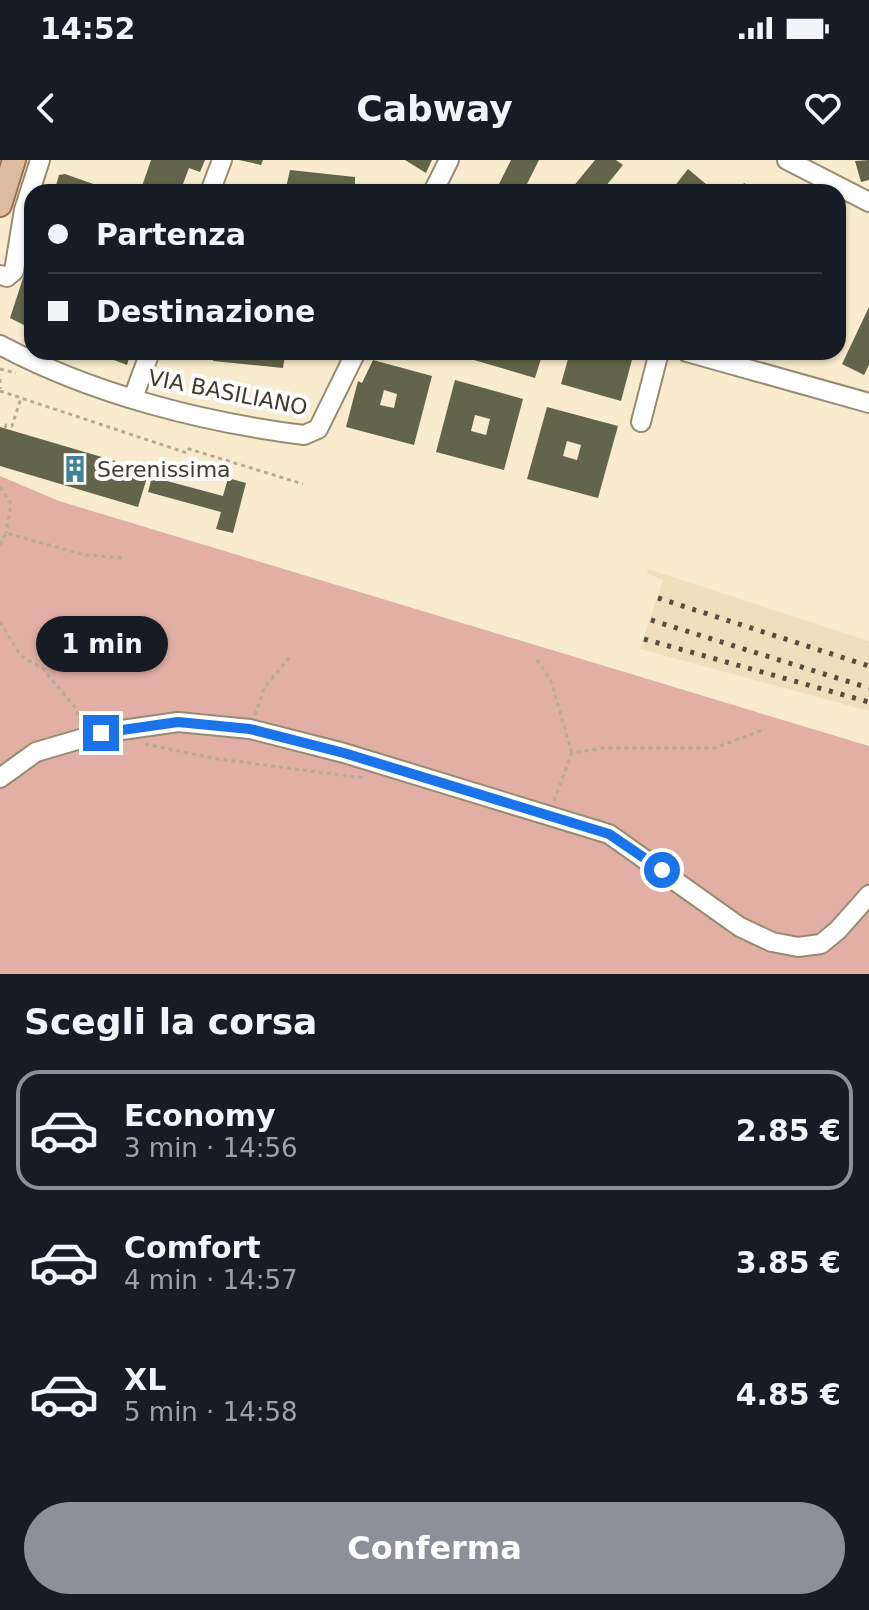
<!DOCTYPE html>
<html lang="it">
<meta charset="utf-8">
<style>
:root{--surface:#171b24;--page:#20242c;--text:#f1f3f6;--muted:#9ea1a6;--line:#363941;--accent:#8c9099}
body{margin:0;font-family:"DejaVu Sans",sans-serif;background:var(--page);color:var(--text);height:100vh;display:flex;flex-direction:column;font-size:30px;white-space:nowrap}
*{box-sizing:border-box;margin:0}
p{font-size:26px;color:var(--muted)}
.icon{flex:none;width:44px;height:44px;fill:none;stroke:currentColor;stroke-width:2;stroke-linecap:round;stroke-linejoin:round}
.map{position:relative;height:814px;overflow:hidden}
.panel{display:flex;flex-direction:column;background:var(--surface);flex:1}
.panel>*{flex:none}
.guide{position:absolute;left:24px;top:24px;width:822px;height:176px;border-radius:24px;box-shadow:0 2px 6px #0004;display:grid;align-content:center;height:176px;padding:0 24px;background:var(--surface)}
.end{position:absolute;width:36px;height:36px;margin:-18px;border:10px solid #1a73e8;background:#fff;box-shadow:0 0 0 4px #fff}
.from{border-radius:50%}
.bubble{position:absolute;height:56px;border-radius:28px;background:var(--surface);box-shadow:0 2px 6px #0004;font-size:26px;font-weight:700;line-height:56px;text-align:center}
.guide b{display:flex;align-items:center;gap:28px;height:76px;font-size:30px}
.guide b+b{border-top:2px solid var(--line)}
.guide i{width:20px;height:20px;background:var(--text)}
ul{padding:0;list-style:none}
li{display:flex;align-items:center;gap:24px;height:120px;margin:0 16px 12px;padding:0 8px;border:4px solid transparent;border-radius:24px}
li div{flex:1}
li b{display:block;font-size:30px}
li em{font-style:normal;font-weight:700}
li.current{border-color:var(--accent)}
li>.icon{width:72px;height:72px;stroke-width:1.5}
h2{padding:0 24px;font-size:36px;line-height:96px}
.button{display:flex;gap:16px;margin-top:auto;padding:16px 24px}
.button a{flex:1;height:92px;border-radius:48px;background:var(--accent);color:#fff;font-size:32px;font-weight:700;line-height:92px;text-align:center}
.status{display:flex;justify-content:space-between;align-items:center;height:56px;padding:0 40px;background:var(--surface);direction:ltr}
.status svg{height:22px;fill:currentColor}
header{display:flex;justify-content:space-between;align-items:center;height:104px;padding:0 24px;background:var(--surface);font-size:36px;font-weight:700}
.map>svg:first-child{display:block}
.built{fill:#f0dfbc}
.green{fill:#e1afa4}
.building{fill:#63654a;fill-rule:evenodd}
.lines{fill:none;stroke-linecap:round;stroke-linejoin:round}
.minor-casing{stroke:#978b70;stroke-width:22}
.major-casing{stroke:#98704d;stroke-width:26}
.path{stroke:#b6ab94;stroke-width:3;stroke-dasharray:4 4;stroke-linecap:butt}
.minor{stroke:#fff;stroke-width:18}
.major{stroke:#debb9e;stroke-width:22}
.rail{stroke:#554e41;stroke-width:5;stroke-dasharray:4 8;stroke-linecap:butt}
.route{stroke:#1a73e8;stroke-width:10}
.labels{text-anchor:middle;stroke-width:8;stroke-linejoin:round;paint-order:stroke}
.street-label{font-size:22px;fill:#403a2f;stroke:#fff}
.poi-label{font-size:22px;fill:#403a2f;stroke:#fff;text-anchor:start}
</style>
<div class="status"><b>14:52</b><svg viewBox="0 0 49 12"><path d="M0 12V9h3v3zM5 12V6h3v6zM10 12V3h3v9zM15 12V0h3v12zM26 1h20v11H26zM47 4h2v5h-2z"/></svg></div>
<header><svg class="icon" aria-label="back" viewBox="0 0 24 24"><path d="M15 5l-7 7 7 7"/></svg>Cabway<svg class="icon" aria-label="heart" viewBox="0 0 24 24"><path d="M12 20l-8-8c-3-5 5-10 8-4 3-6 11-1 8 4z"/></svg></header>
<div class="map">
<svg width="869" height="814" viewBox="0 0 869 814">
<rect width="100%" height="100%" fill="#f9ebce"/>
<!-- built -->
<path class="built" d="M648,409L869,481V551L640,489L663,420L647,413Z"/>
<!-- green -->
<path class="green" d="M0,316L59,341L869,586V814H0Z"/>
<!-- building -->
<path class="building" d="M151,0H205L200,12L189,8L180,32H140Z
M239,0H263L261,5Z
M405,0H432L426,13Z
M511,0H539L523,32H495Z
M595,0H616L623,5L601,32H577L572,28Z
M869,0V20L861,22L855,1Z
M688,9L706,24L700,32H670Z
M290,10L355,17V32H285Z
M65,14L102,27L107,32H54L59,15Z
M744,23L759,32H738Z
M25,112L32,114V169L10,158Z
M869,147V205L864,215L842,204Z
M93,192H131L127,205Z
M213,192H282L285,195L283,208L213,201Z
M476,192H543L535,218L474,200Z
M570,192H620L633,196L621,241L561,224Z
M373,200L432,216L414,285L346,267L358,221L362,223ZM384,230L397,234L394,248L380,245Z
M455,220L523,239L504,310L436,292ZM475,255L490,259L486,275L471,271Z
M547,247L618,266L598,338L527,319ZM567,281L581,285L577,300L563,296Z
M0,267L149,311L138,347L0,306Z
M152,317L223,336L228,318L246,323L233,373L216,369L221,352L148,332Z"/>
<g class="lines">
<!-- minor casing -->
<g class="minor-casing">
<path id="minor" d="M787,0L869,42
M210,32L222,0
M433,32L449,0
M0,115L7,117L14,111L24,50L40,0
M0,185C92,234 201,262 304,275L318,269L356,192
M687,192L869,243
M133,238L150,192
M641,262L659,192
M0,618L36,592L101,573L178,562L250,569L344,593L609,674L740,767L772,782L798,787L821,784L838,770L869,735"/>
</g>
<!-- major casing -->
<g class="major-casing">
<path id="major" d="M0,45L14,0"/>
</g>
<!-- path -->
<path class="path" d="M0,209L16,213
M0,219V229
M0,231L187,293L189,289L303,324
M5,268L6,265L12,266L21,238
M0,327L11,344L6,373
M0,385L6,373L85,395L125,398
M0,462L21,496L43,509L77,550L80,563
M537,500L551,521L572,593
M255,555L264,528L289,498
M145,584L217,599L366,618
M554,641L572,593L604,588H715L765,569"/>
<!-- minor -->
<use href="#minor" class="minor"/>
<!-- major -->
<use href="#major" class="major"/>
<!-- rail -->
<path class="rail" d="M658,438L869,506
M651,460L869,528
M644,479L869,542"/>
</g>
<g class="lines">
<!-- route -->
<path class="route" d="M101,573L178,562L250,569L344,593L609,674L662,710"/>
</g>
<!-- icons -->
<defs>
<g id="building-bare" transform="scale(2.16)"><path d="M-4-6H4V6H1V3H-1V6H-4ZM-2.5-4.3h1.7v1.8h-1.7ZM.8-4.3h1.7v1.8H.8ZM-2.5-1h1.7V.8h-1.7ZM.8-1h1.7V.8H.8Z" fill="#418394" stroke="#fff" stroke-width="2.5" paint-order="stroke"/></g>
</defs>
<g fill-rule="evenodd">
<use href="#building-bare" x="75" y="309"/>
</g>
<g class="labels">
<!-- street labels -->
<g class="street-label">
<text transform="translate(228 232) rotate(11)" y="8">VIA BASILIANO</text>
</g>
<!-- poi labels -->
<g class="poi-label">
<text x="97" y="317">Serenissima</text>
</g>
</g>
</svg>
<i class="end from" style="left:662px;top:710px"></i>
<i class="end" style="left:101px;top:573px"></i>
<div class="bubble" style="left:36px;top:456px;width:132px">1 min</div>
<div class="guide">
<b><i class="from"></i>Partenza</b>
<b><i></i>Destinazione</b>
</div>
</div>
<section class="panel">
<h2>Scegli la corsa</h2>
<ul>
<li class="current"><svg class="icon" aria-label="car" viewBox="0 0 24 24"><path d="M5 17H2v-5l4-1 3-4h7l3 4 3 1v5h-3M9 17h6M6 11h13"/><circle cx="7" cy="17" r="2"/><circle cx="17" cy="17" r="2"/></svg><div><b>Economy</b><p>3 min · 14:56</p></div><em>2.85 €</em></li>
<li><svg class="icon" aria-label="car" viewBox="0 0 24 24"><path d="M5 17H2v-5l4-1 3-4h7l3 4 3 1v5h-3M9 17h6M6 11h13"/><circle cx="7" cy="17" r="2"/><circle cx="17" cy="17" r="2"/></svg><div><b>Comfort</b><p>4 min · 14:57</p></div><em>3.85 €</em></li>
<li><svg class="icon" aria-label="car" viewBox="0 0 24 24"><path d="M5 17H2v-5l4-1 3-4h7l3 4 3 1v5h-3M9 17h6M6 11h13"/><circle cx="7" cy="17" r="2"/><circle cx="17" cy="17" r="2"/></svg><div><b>XL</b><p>5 min · 14:58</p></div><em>4.85 €</em></li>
</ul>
<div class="button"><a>Conferma</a></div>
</section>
